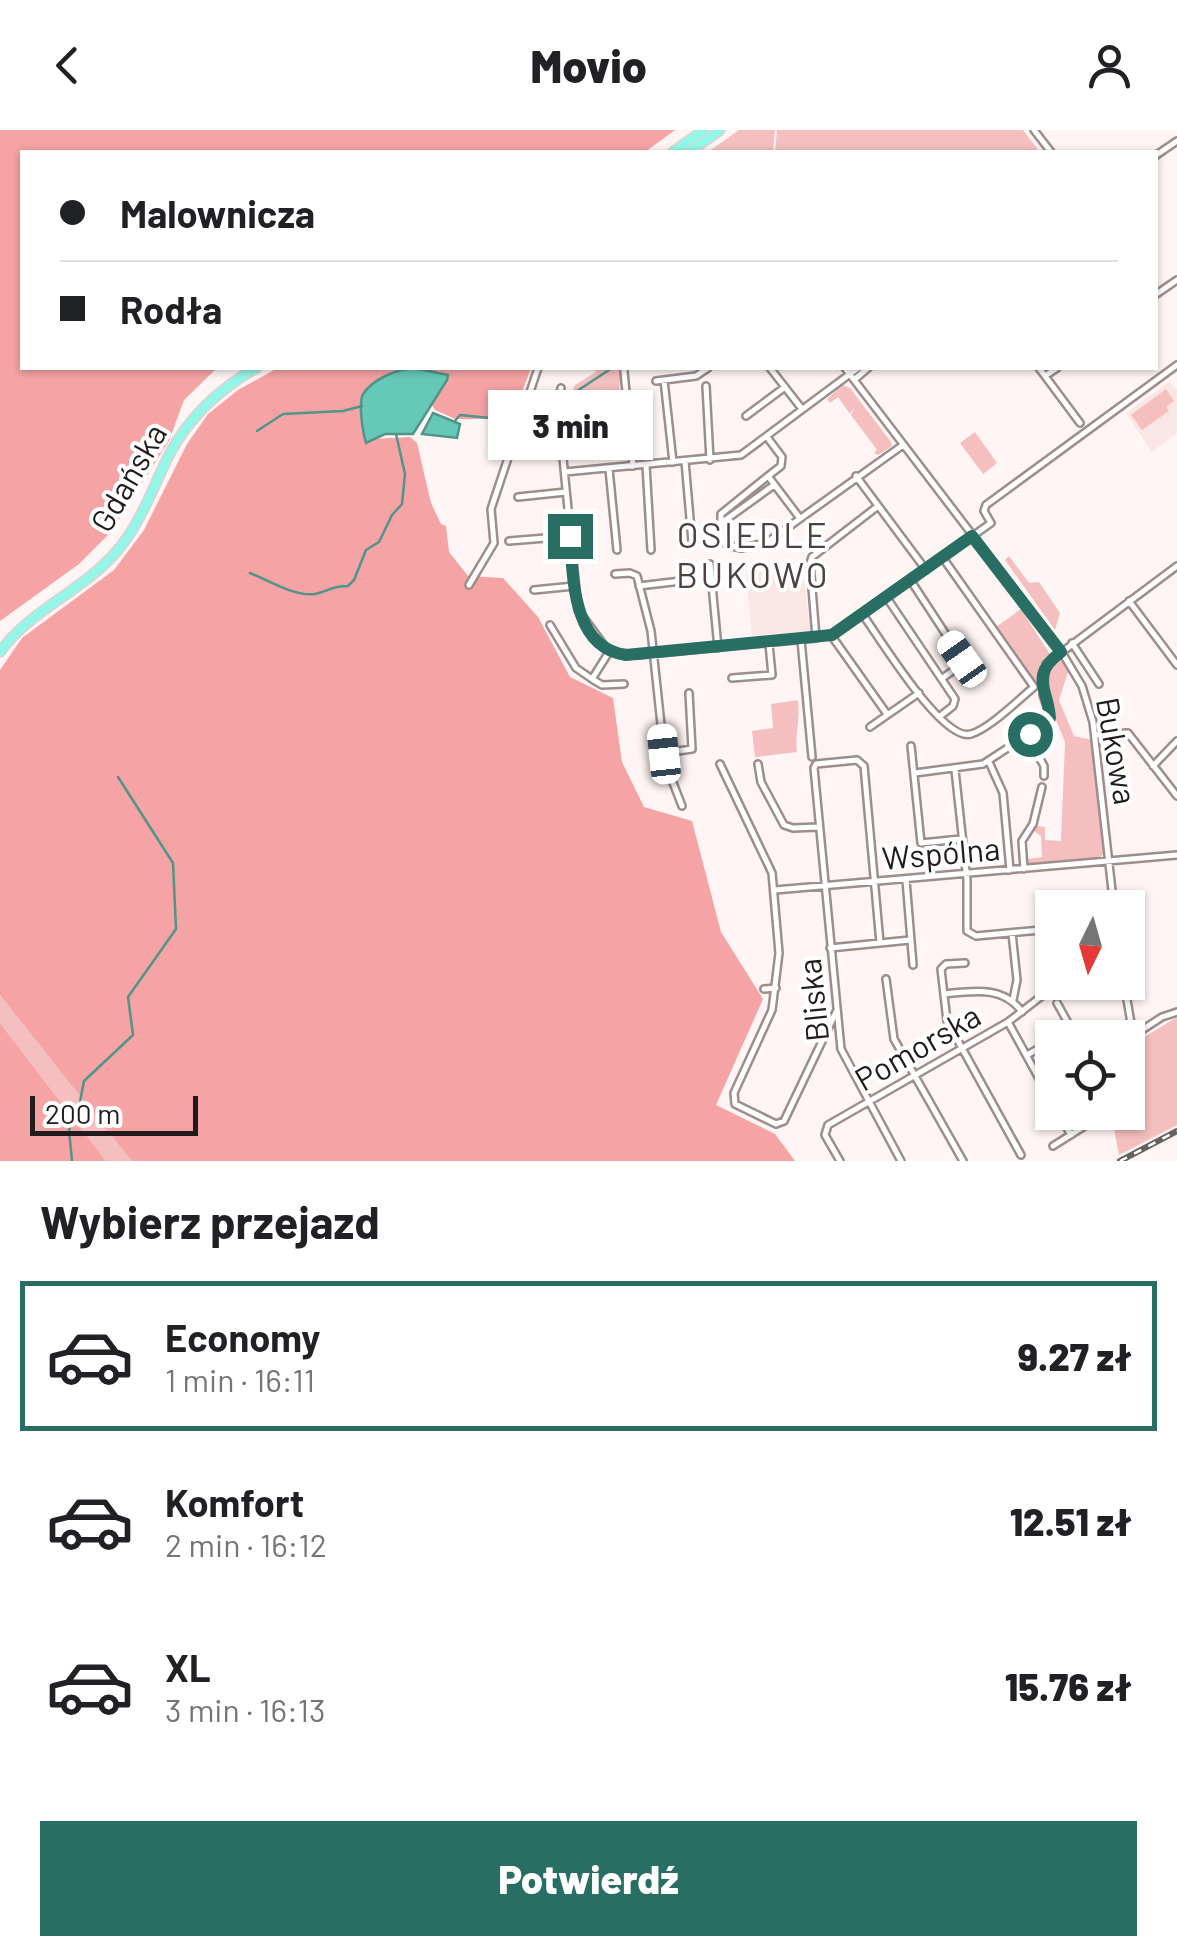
<!DOCTYPE html>
<html lang="pl">
<meta charset="utf-8">
<style>
:root{--surface:#fff;--page:#f6f6f6;--text:#202124;--muted:#757577;--line:#e0e0e0;--accent:#286e62}
body{margin:0;font-family:Barlow,sans-serif;background:var(--page);color:var(--text);height:100vh;display:flex;flex-direction:column;font-size:38px;white-space:nowrap}
*{box-sizing:border-box;margin:0}
p{font-size:32px;color:var(--muted)}
.icon{flex:none;width:55px;height:55px;fill:none;stroke:currentColor;stroke-width:2;stroke-linecap:round;stroke-linejoin:round}
.map{position:relative;height:1031px;overflow:hidden}
.details{display:flex;flex-direction:column;background:var(--surface);flex:1}
.details>*{flex:none}
.top-card{position:absolute;left:20px;top:20px;width:1138px;height:220px;border-radius:0px;box-shadow:0 2px 8px #0004;display:grid;align-content:center;height:220px;padding:0 40px;background:var(--surface)}
.needle{width:65px;rotate:185deg}
.controls{position:absolute;left:1035px;top:760px;display:grid;gap:20px}
.controls a{display:grid;place-items:center;width:110px;height:110px;border-radius:0px;background:var(--surface);box-shadow:0 2px 8px #0004;font-size:50px}
.scale{position:absolute;left:30px;bottom:25px;width:168px;box-sizing:border-box;padding-left:10px;border:5px solid #211b1b;border-top:0;font-size:28px;line-height:35px;white-space:nowrap;color:#211b1b;-webkit-text-stroke:8px #fff;paint-order:stroke}
.end{position:absolute;width:45px;height:45px;margin:-22px;border:12px solid #286e62;background:#fff;box-shadow:0 0 0 5px #fff}
.from{border-radius:50%}
.bubble{position:absolute;height:70px;border-radius:0px;background:var(--surface);box-shadow:0 2px 8px #0004;font-size:32px;font-weight:800;line-height:70px;text-align:center}
.car{position:absolute;width:30px;height:60px;margin:-30px -15px;border-radius:12px;box-shadow:0 0 8px 2px #0007;background:linear-gradient(#fff 24%,#345 0 40%,#fff 0 76%,#345 0 86%,#fff 0)}
.top-card b{display:flex;align-items:center;gap:35px;height:95px;font-size:38px}
.top-card b+b{border-top:2px solid var(--line)}
.top-card i{width:25px;height:25px;background:var(--text)}
ul{padding:0;list-style:none}
li{display:flex;align-items:center;gap:30px;height:150px;margin:0 20px 15px;padding:0 20px;border:5px solid transparent;border-radius:0px}
li div{flex:1}
li b{display:block;font-size:38px}
li em{font-style:normal;font-weight:800}
li.on{border-color:var(--accent)}
li>.icon{width:90px;height:90px;stroke-width:1.5}
h2{padding:0 40px;font-size:45px;line-height:120px}
.cta{display:flex;gap:20px;margin-top:auto;padding:20px 40px}
.cta a{flex:1;height:115px;border-radius:0px;background:var(--accent);color:#fff;font-size:40px;font-weight:800;line-height:115px;text-align:center}
header{display:flex;justify-content:space-between;align-items:center;height:130px;padding:0 40px;background:var(--surface);font-size:45px;font-weight:800}
.map>svg:first-child{display:block}
.built{fill:#fae6e5}
.green{fill:#f5bfbf}
.forest{fill:#f5a3a4}
.water{fill:#66c9b7;stroke:#519588;stroke-width:2.5}
.lines{fill:none;stroke-linecap:round;stroke-linejoin:round}
.stream{stroke:#519588;stroke-width:2.5}
.minor-casing{stroke:#9d8e8e;stroke-width:10}
.major-casing{stroke:#d7d6d6;stroke-width:12}
.minor{stroke:#fff;stroke-width:5}
.major{stroke:#91f8e8;stroke-width:8}
.rail-casing{stroke:#676060;stroke-width:6}
.rail{stroke:#fff;stroke-width:2.5;stroke-dasharray:8;stroke-linecap:butt}
.route{stroke:#286e62;stroke-width:12}
.labels{text-anchor:middle;stroke-width:8;stroke-linejoin:round;paint-order:stroke}
.street-label{font-size:32px;fill:#211b1b;stroke:#fff}
.neighbourhood-label{font-size:35px;letter-spacing:2.5px;fill:#4e4141;stroke:#fff}
</style>
<header><svg class="icon" aria-label="back" viewBox="0 0 24 24"><path d="M15 5l-7 7 7 7"/></svg>Movio<svg class="icon" aria-label="person" viewBox="0 0 24 24"><circle cx="12" cy="8" r="4"/><path d="M4 21q1-7 8-7t8 7"/></svg></header>
<div class="map">
<svg width="1177" height="1031" viewBox="0 0 1177 1031">
<rect width="100%" height="100%" fill="#fff5f5"/>
<!-- built -->
<path class="built" d="M1169,252L1177,260V303L1152,322L1126,283Z
M803,437L810,501L752,506L746,444Z"/>
<!-- green -->
<path class="green" d="M739,0H775L773,22H708Z
M777,0H1023L1040,22H775Z
M594,238H621L619,260L571,264L575,255L596,242Z
M843,255L850,258L891,312L892,316L878,325L874,323L877,320L851,285L854,278L850,284L838,267L830,273L827,269Z
M1166,259L1174,271L1166,277L1169,281L1142,300L1131,285Z
M975,302L997,333L983,344L960,313Z
M1009,426L1029,453L1039,452L1060,483L1055,500L1005,430Z
M1021,479L1051,526L1041,537V552L1037,554L996,497Z
M1058,528L1069,539L1059,570L1074,606L1092,610L1106,721L1099,729L1029,735L1028,729L1042,727L1041,706L1034,701L1038,696L1045,697V710L1061,711L1065,612L1045,563L1046,538Z
M798,570C800,592 795,604 797,622L755,627L752,601L773,598L771,574Z
M0,865L118,1012L132,1031H106L0,893Z
M1177,887V995L1119,1025L1111,983L1128,982V917Z"/>
<!-- forest -->
<path class="forest" d="M0,0H675L645,22H22V238H217L184,270L169,311L111,402L79,434L0,491Z
M278,238H531L512,289H455L435,280L432,275L444,247L371,309L410,307L417,313L431,373L441,394L446,396L449,422L468,446L503,448L538,487L570,547L613,568L622,632L644,677L692,691L721,802L763,869L716,975L775,1004L795,1031H132L0,865V540L22,508L114,440L144,400L187,314L208,284L238,260Z
M0,893L106,1031H0Z"/>
<!-- water -->
<path class="water" d="M414,238L448,245L447,250L413,304H385L366,313C363,303 358,273 363,264C373,249 397,239 414,238Z
M433,283L460,294L457,308L422,304Z"/>
<g class="lines">
<!-- stream -->
<path class="stream" d="M454,292L460,285L530,292L612,238
M257,301L283,284L343,281L362,276
M250,443C268,450 295,467 315,464C330,461 330,456 348,456L354,450L366,420L379,412L392,385L402,374L405,344L396,304
M72,1031L69,1000L79,977L84,951L133,905L128,867L176,799L173,733L118,647"/>
<!-- minor casing -->
<g class="minor-casing">
<path id="minor" d="M1034,0L1051,22
M1155,26L1177,11
M1155,165L1177,150
M770,238L802,279
M845,238L1061,521L1082,556L1093,592L1114,778
M1039,238L1080,293
M624,241L633,336
M1045,246L1057,238
M664,250L673,332
M854,250L868,238
M656,251L696,246L708,238
M706,256L710,330
M561,258L558,278L578,480L609,522L638,525L816,508L837,502L991,393L984,381L986,375L1177,235
M746,286L785,257
M767,307L782,327L781,336L768,346L799,387
M517,323L562,320
M685,331L692,412
M646,335L651,420
M609,339L617,420
M565,342L741,325L858,238
M768,346L721,384V405L727,415L741,418L766,413L903,315
M856,346L926,440
M518,367L566,362
M720,394L774,355
M509,411L570,406
M710,434L718,518
M615,444L630,443L637,446L651,501L665,632L682,676
M911,451L962,529V534L944,547
M469,455L494,413L491,379L538,238
M639,456L681,451
M534,460L574,456
M887,468L955,569L953,576L939,587
M1129,471L1177,535
M863,485C879,507 943,613 971,604C989,599 1018,570 1034,557L943,428
M550,495L576,538L592,549
M831,505L887,584
M816,508L810,433L812,427L878,376
M801,510L812,627
M1072,513L1099,554
M609,522L592,549L602,555L624,554
M732,548L772,545L769,514
M870,597L919,563
M1095,605L1128,603L1177,666
M1027,606L1044,636V646
M911,616L921,713L961,709
M664,623L692,619L689,563
M989,632L1003,663L1010,740
M720,634L772,743L779,823L772,880L734,963L735,974L776,994L784,991L836,882
M758,634L761,652L784,695L793,698L818,697
M1153,636L1177,611
M955,640L967,750V801L976,806L1052,799
M915,643L983,634L1046,593L1050,585L1043,565L1046,534L1177,436
M1024,739L1022,711L1033,694L1042,657
M906,750L913,835
M775,760L1177,725
M1012,803L1017,850L1013,870
M880,813L864,636L857,630L816,634L814,638L841,919L901,1031
M830,818L910,810
M965,833L946,834L941,839L947,891L1021,1025
M886,849L894,909L963,1031
M1124,852L1133,905
M764,859L776,858
M944,864C972,861 1003,855 1022,882
M1057,873L1072,900L1058,908
M1008,892L1052,972
M1128,909L1162,887L1177,882
M1027,925L1052,911
M1058,982L1071,1005
M1053,1016L1107,982
M840,1031L825,1005L828,995L1008,892L1060,852"/>
</g>
<!-- major casing -->
<g class="major-casing">
<path id="major" d="M673,22L704,0
M689,22L720,0
M0,522C31,479 83,461 117,421C141,393 153,357 169,325C189,287 219,259 256,238"/>
</g>
<!-- minor -->
<use href="#minor" class="minor"/>
<!-- major -->
<use href="#major" class="major"/>
<!-- rail casing -->
<g class="rail-casing">
<path id="rail" d="M1120,1031L1177,1001"/>
</g>
<!-- rail -->
<use href="#rail" class="rail"/>
</g>
<g class="lines">
<!-- route -->
<path class="route" d="M570,406C573,447 572,518 626,525L832,505L972,406L1061,522C1029,546 1048,558 1050,588L1030,604"/>
</g>
<g class="labels">
<!-- street labels -->
<g class="street-label">
<text transform="translate(129 348) rotate(-60)" y="11">Gdańska</text>
<text transform="translate(1116 621) rotate(80)" y="11">Bukowa</text>
<text transform="translate(941 724) rotate(-5)" y="11">Wspólna</text>
<text transform="translate(814 870) rotate(-96)" y="11">Bliska</text>
<text transform="translate(918 918) rotate(-30)" y="11">Pomorska</text>
</g>
<!-- neighbourhood labels -->
<g class="neighbourhood-label">
<text x="753" y="418">OSIEDLE<tspan x="753" dy="40">BUKOWO</tspan></text>
</g>
</g>
</svg>
<div class="controls">
<a><svg class="needle" viewBox="-14 -14 28 28"><path d="M0-13l5 13h-10z" fill="#e53935"/><path d="M0 13l5-13h-10z" fill="#757577"/></svg></a>
<a><svg class="icon" aria-label="locate" viewBox="0 0 24 24"><circle cx="12" cy="12" r="6"/><path d="M12 2v4M12 18v4M2 12h4M18 12h4"/></svg></a>
</div>
<div class="scale">200 m</div>
<i class="end from" style="left:1030px;top:604px"></i>
<i class="end" style="left:570px;top:406px"></i>
<div class="bubble" style="left:488px;top:260px;width:165px">3 min</div>
<i class="car" style="left:962px;top:529px;rotate:325deg"></i>
<i class="car" style="left:664px;top:624px;rotate:354deg"></i>
<div class="top-card">
<b><i class="from"></i>Malownicza</b>
<b><i></i>Rodła</b>
</div>
</div>
<section class="details">
<h2>Wybierz przejazd</h2>
<ul>
<li class="on"><svg class="icon" aria-label="car" viewBox="0 0 24 24"><path d="M5 17H2v-5l4-1 3-4h7l3 4 3 1v5h-3M9 17h6M6 11h13"/><circle cx="7" cy="17" r="2"/><circle cx="17" cy="17" r="2"/></svg><div><b>Economy</b><p>1 min · 16:11</p></div><em>9.27 zł</em></li>
<li><svg class="icon" aria-label="car" viewBox="0 0 24 24"><path d="M5 17H2v-5l4-1 3-4h7l3 4 3 1v5h-3M9 17h6M6 11h13"/><circle cx="7" cy="17" r="2"/><circle cx="17" cy="17" r="2"/></svg><div><b>Komfort</b><p>2 min · 16:12</p></div><em>12.51 zł</em></li>
<li><svg class="icon" aria-label="car" viewBox="0 0 24 24"><path d="M5 17H2v-5l4-1 3-4h7l3 4 3 1v5h-3M9 17h6M6 11h13"/><circle cx="7" cy="17" r="2"/><circle cx="17" cy="17" r="2"/></svg><div><b>XL</b><p>3 min · 16:13</p></div><em>15.76 zł</em></li>
</ul>
<div class="cta"><a>Potwierdź</a></div>
</section>
